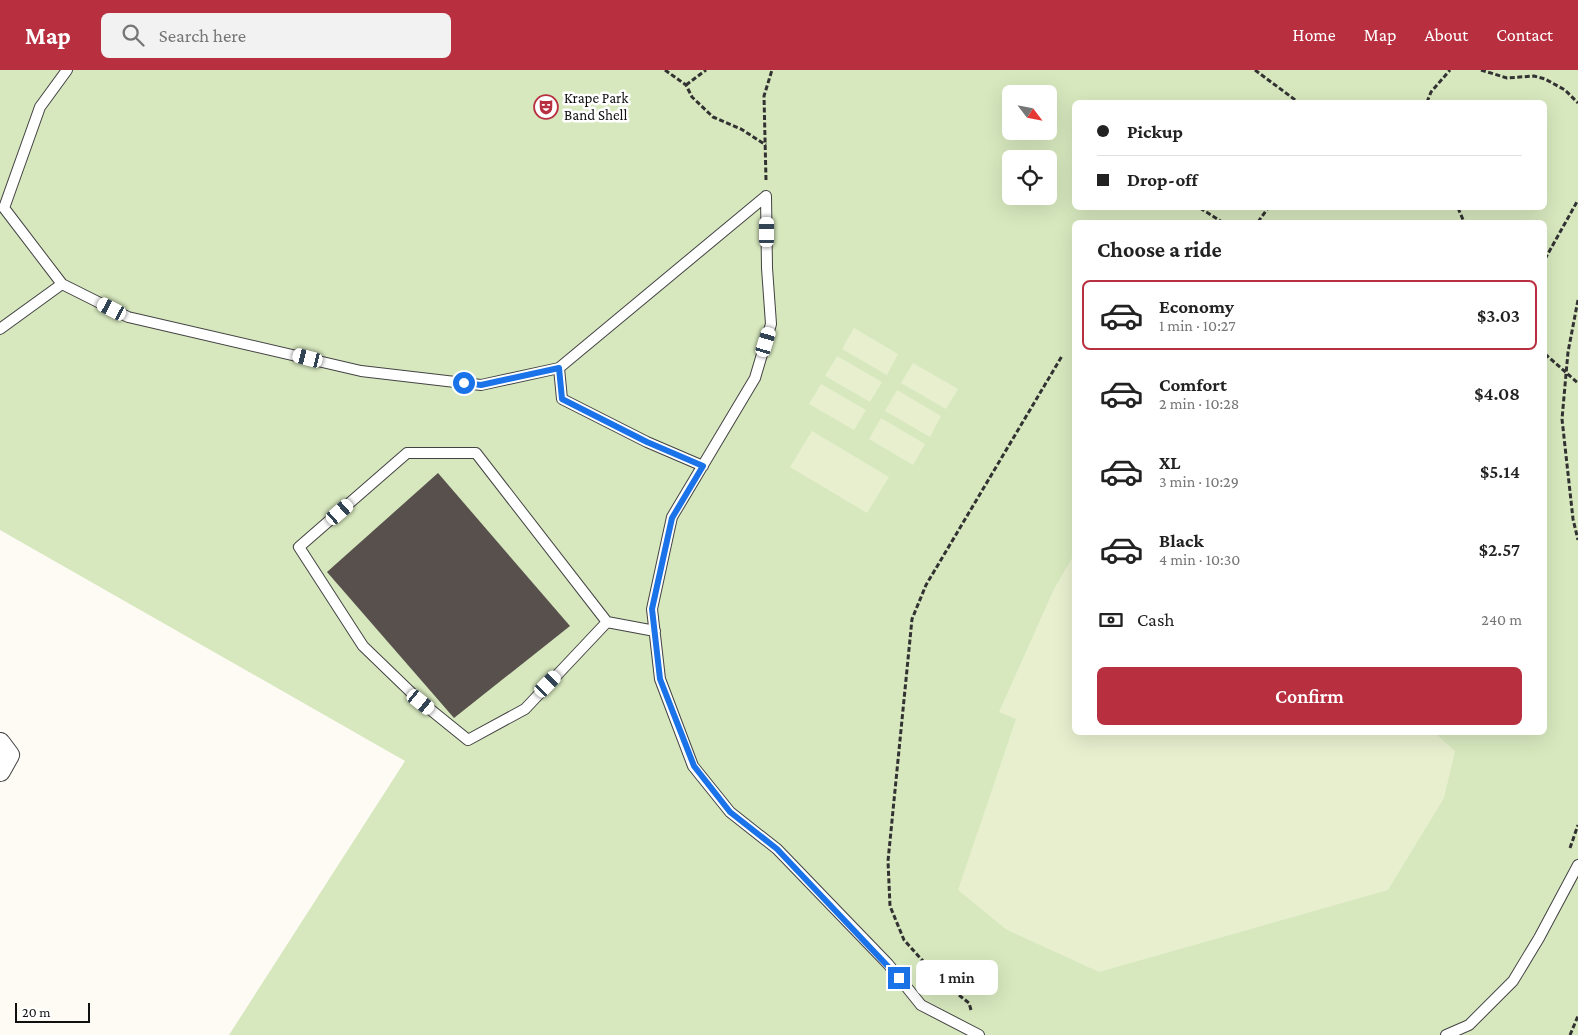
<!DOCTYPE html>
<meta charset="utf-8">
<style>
:root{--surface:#fff;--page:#f2f2f2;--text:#222;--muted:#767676;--line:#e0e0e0;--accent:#b82f40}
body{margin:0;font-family:"Crimson Pro",serif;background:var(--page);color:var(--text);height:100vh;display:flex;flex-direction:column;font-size:19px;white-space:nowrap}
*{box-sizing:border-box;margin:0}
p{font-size:16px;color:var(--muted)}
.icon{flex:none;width:28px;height:28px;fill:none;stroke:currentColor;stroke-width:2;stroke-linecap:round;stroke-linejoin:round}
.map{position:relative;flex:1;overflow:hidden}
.details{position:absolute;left:1072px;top:150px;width:475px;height:515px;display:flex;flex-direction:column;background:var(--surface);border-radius:8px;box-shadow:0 5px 20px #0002}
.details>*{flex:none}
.top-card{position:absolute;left:1072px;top:30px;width:475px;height:110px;border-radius:8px;box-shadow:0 5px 20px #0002;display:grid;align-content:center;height:110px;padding:0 25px;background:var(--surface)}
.needle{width:32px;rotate:122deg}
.tools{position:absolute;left:1002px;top:15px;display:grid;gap:10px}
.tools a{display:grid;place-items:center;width:55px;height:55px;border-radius:8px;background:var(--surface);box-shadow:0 5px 20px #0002;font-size:25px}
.scale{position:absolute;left:15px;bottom:12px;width:75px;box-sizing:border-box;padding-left:5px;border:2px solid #101010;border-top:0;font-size:14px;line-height:18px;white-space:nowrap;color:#101010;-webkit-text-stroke:4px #fff;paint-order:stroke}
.end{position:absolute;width:22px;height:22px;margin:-11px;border:6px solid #1a73e8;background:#fff;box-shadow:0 0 0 2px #fff}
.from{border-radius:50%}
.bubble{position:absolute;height:35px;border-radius:8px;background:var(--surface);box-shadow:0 5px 20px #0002;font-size:16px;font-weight:600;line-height:35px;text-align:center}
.car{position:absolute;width:15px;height:30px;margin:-15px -8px;border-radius:6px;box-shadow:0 0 4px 1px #0007;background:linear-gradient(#fff 24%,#345 0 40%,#fff 0 76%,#345 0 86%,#fff 0)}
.top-card b{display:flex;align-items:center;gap:18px;height:48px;font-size:19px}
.top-card b+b{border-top:1px solid var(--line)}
.top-card i{width:12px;height:12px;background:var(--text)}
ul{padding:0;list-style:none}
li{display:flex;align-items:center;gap:15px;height:70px;margin:0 10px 8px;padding:0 15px;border:2px solid transparent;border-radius:8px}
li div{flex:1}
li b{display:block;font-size:19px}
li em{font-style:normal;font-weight:600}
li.current{border-color:var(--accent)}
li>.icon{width:45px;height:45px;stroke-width:1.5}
h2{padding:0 25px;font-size:22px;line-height:60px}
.pay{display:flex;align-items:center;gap:12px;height:55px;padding:0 25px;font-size:19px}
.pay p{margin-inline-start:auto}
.cta{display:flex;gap:10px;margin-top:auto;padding:10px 25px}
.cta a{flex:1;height:58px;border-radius:8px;background:var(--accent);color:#fff;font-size:20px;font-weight:600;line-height:58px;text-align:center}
header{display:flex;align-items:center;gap:30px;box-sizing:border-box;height:70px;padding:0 25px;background:var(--accent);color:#fff}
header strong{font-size:24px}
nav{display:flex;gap:28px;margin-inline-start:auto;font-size:18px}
.search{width:350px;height:45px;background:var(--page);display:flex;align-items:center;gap:12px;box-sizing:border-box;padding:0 18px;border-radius:8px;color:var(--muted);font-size:19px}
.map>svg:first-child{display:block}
.green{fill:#d7e8be;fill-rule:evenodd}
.pitch{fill:#e7efcf}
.building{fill:#58504d}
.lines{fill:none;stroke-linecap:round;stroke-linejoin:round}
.lane-casing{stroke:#434343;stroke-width:12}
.street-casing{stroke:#434343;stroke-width:22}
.path{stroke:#323232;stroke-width:3;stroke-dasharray:5 2.5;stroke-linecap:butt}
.lane{stroke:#fff;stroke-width:10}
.street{stroke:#fff;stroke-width:20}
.route{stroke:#1a73e8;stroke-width:6}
.labels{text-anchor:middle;stroke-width:5;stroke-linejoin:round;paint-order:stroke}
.poi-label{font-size:15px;fill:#101010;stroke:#fff;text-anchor:start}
</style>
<header>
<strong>Map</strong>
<div class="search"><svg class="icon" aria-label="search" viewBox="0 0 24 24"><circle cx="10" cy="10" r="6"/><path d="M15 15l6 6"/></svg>Search here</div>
<nav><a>Home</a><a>Map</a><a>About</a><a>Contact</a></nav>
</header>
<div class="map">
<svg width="1578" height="965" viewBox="0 0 1578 965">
<rect width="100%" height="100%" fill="#fefbf4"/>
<!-- green -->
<path class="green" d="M0,0H1578V965H229L405,691L0,460ZM1011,24H1049V61H1011ZM1075,32H1545V138H1075ZM1011,89H1049V126H1011ZM1075,152H1545V662H1075Z"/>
<!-- pitch -->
<path class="pitch" d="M854,258L898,284L887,305L842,279Z
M837,286L882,312L870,332L825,306Z
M913,293L958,319L946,339L901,313Z
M821,314L866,340L854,360L809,334Z
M897,320L941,346L930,367L885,341Z
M881,348L925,374L913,395L869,369Z
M812,361L889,407L867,443L790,397Z
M1075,483V662H1434L1455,681L1444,728L1388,820L1099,902L1007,860L958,820L1016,649L999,642L1054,519Z"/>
<!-- building -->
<path class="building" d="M438,403L570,556L454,648L327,502Z"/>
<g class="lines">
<!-- lane casing -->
<g class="lane-casing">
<path id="lane" d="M766,126L767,198L771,254L755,308L672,447L652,539L660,609L693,696L730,742L777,779L888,894L921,935L979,965
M62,214L4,138L40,37L67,0
M0,259L62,214L128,247L361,301L481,315L559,298L766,126
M559,298L562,329L647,372L703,396
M607,552L476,383H407L299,477L363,576L421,632L468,670L525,639L607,552L655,561
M1446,965L1469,955L1513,911L1539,868L1578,795"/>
</g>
<!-- street casing -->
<g class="street-casing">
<path id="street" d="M0,673L9,685L0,701"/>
</g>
<!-- path -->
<path class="path" d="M665,0L686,15L692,27L713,47L741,59L766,75
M1255,0L1298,32
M1481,0L1507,8L1534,6L1545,9L1565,20L1578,33
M686,15L706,0
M1427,32L1431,22L1450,0
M766,110L764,26L772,0
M1200,138L1222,152
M1458,138L1464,152
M1258,152L1268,138
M1545,189L1578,130
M1578,230L1568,282L1562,349L1573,449L1578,470
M1545,284L1578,313
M1570,778L1578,755
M971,940L969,933L941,911L904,870L890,836L888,791L912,549L926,515L1062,286
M1570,965L1578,946"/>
<!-- lane -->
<use href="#lane" class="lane"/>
<!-- street -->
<use href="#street" class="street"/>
</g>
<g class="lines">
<!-- route -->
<path class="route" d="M464,313L481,315L559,298L562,329L647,372L703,396L672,448L652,539L660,609L694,696L730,742L777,779L899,908"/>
</g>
<!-- icons -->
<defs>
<g id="theatre-ring" transform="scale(1.25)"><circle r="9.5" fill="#fff" stroke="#b82f40" stroke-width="1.5"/><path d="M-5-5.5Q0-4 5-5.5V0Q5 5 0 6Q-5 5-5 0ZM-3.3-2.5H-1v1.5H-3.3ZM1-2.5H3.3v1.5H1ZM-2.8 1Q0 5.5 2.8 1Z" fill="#b82f40"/></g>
</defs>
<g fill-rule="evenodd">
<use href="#theatre-ring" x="546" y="37"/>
</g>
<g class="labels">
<!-- poi labels -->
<g class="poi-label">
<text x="564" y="33">Krape Park<tspan x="564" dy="17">Band Shell</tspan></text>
</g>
</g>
</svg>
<div class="tools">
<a><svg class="needle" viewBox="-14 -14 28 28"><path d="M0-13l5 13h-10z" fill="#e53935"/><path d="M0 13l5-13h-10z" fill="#767676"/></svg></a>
<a><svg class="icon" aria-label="locate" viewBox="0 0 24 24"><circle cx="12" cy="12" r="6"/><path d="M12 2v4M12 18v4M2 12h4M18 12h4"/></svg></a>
</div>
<div class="scale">20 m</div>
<i class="end from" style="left:464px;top:313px"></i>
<i class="end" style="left:899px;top:908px"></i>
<div class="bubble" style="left:916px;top:890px;width:82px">1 min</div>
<i class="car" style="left:767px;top:162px;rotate:0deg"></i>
<i class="car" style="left:112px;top:239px;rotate:297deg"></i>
<i class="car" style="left:766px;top:272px;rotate:17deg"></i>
<i class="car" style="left:308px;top:288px;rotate:284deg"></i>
<i class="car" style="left:340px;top:442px;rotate:49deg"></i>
<i class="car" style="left:548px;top:614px;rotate:44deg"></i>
<i class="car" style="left:421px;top:632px;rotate:129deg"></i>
<div class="top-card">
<b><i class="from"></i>Pickup</b>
<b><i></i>Drop-off</b>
</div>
<section class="details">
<h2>Choose a ride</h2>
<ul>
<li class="current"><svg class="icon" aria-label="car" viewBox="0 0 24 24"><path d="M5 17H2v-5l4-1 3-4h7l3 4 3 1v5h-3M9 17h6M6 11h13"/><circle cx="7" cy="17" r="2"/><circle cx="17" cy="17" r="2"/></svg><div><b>Economy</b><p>1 min · 10:27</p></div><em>$3.03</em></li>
<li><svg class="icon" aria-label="car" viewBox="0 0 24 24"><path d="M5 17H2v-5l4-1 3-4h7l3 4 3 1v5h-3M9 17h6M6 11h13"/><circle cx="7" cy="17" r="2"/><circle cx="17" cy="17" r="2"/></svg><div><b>Comfort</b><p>2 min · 10:28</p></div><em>$4.08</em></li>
<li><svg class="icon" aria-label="car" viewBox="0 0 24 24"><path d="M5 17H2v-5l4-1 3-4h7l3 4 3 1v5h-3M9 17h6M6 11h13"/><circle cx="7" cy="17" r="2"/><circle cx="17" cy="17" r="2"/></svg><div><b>XL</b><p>3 min · 10:29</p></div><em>$5.14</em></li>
<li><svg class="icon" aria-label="car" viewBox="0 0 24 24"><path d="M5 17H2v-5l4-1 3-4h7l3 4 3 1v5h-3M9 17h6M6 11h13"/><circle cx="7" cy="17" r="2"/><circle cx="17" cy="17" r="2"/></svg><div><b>Black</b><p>4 min · 10:30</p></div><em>$2.57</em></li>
</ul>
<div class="pay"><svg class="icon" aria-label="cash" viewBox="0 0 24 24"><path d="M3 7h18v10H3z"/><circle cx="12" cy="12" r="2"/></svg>Cash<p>240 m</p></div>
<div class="cta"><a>Confirm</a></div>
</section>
</div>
